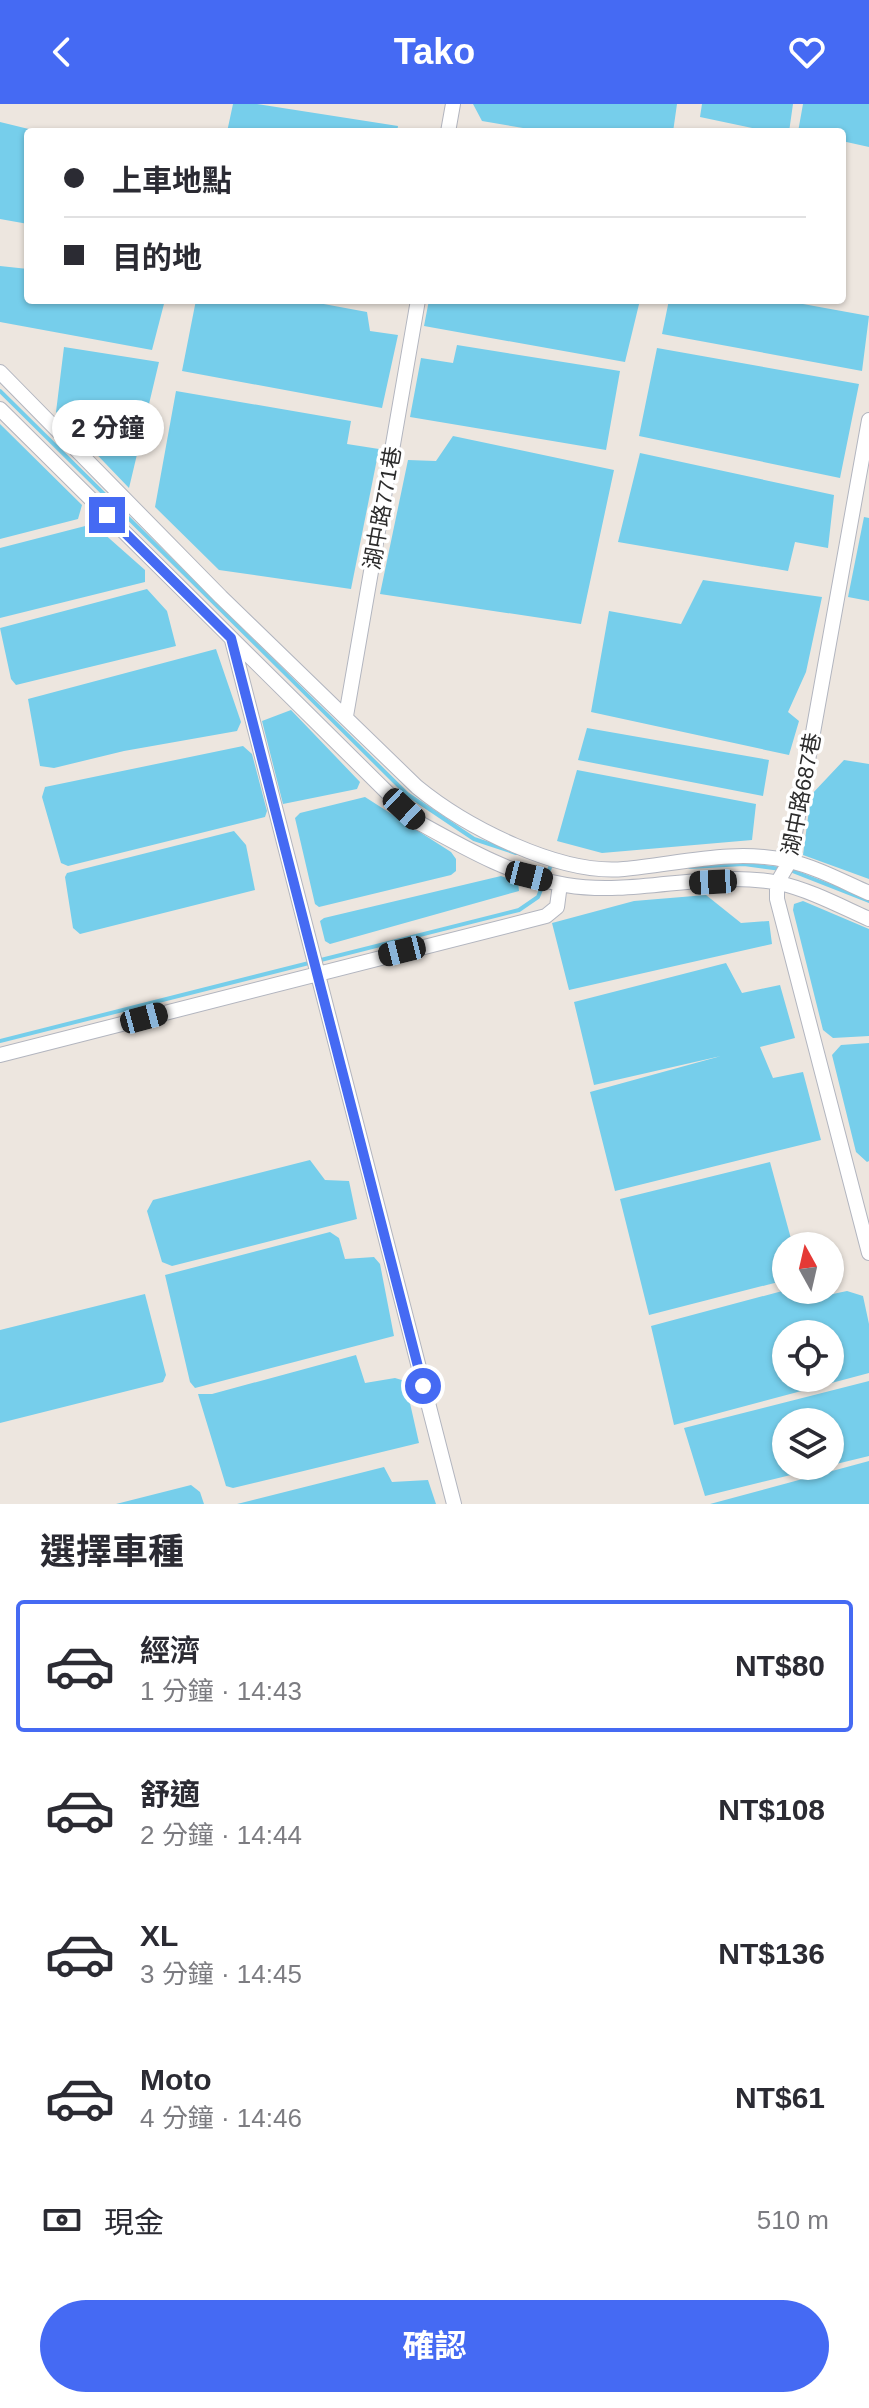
<!DOCTYPE html>
<html lang="zh-TW">
<meta charset="utf-8">
<style>
:root{--surface:#fff;--page:#f2f2f3;--text:#2b2b33;--muted:#7c7c81;--line:#e1e1e2;--accent:#456af3}
body{margin:0;font-family:Helvetica,"Noto Sans TC",sans-serif;background:var(--page);color:var(--text);height:100vh;display:flex;flex-direction:column;font-size:30px;white-space:nowrap}
*{box-sizing:border-box;margin:0}
p{font-size:26px;color:var(--muted)}
.icon{flex:none;width:44px;height:44px;fill:none;stroke:currentColor;stroke-width:2;stroke-linecap:round;stroke-linejoin:round}
.map{position:relative;height:1400px;overflow:hidden}
.panel{display:flex;flex-direction:column;background:var(--surface);flex:1}
.panel>*{flex:none}
.banner{position:absolute;left:24px;top:24px;width:822px;height:176px;border-radius:8px;box-shadow:0 2px 6px #0004;display:grid;align-content:center;height:176px;padding:0 40px;background:var(--surface)}
.needle{width:52px;rotate:352deg}
.buttons{position:absolute;left:772px;top:1128px;display:grid;gap:16px}
.buttons a{display:grid;place-items:center;width:72px;height:72px;border-radius:50%;background:var(--surface);box-shadow:0 2px 6px #0004;font-size:40px}
.end{position:absolute;width:36px;height:36px;margin:-18px;border:10px solid #456af3;background:#fff;box-shadow:0 0 0 4px #fff}
.from{border-radius:50%}
.bubble{position:absolute;height:56px;border-radius:28px;background:var(--surface);box-shadow:0 2px 6px #0004;font-size:26px;font-weight:700;line-height:56px;text-align:center}
.car{position:absolute;width:24px;height:48px;margin:-24px -12px;border-radius:10px;box-shadow:0 0 6px 2px #0007;background:linear-gradient(#222 24%,#8ab4d8 0 40%,#222 0 76%,#8ab4d8 0 86%,#222 0)}
.banner b{display:flex;align-items:center;gap:28px;height:76px;font-size:30px}
.banner b+b{border-top:2px solid var(--line)}
.banner i{width:20px;height:20px;background:var(--text)}
ul{padding:0;list-style:none}
li{display:flex;align-items:center;gap:24px;height:132px;margin:0 16px 12px;padding:0 24px;border:4px solid transparent;border-radius:8px}
li div{flex:1}
li b{display:block;font-size:30px}
li em{font-style:normal;font-weight:700}
li.selected{border-color:var(--accent)}
li>.icon{width:72px;height:72px;stroke-width:1.5}
h2{padding:0 40px;font-size:36px;line-height:96px}
.pay{display:flex;align-items:center;gap:20px;height:88px;padding:0 40px;font-size:30px}
.pay p{margin-inline-start:auto}
.primary-button{display:flex;gap:16px;margin-top:auto;padding:16px 40px}
.primary-button a{flex:1;height:92px;border-radius:48px;background:var(--accent);color:#fff;font-size:32px;font-weight:700;line-height:92px;text-align:center}
header{display:flex;justify-content:space-between;align-items:center;height:104px;padding:0 40px;background:var(--accent);color:#fff;font-size:36px;font-weight:700}
.map>svg:first-child{display:block}
.water{fill:#76ceeb;fill-rule:evenodd}
.lines{fill:none;stroke-linecap:round;stroke-linejoin:round}
.stream{stroke:#76ceeb;stroke-width:4}
.minor-casing{stroke:#b2b5bf;stroke-width:16}
.minor{stroke:#fff;stroke-width:14}
.route{stroke:#456af3;stroke-width:10}
.labels{text-anchor:middle;stroke-width:7;stroke-linejoin:round;paint-order:stroke}
.street-label{font-size:22px;fill:#2c2c2c;stroke:#fff}
</style>
<header><svg class="icon" aria-label="back" viewBox="0 0 24 24"><path d="M15 5l-7 7 7 7"/></svg>Tako<svg class="icon" aria-label="heart" viewBox="0 0 24 24"><path d="M12 20l-8-8c-3-5 5-10 8-4 3-6 11-1 8 4z"/></svg></header>
<div class="map">
<svg width="869" height="1400" viewBox="0 0 869 1400">
<rect width="100%" height="100%" fill="#ede6df"/>
<!-- water -->
<path class="water" d="M233,0H257L398,22L397,28H227Z
M473,0H677L673,28H547L482,17Z
M702,0H793L789,28H771L700,13Z
M803,0H869V43L842,37V28H798Z
M0,18L41,28H28V120L0,115Z
M0,162L28,165V196H165L152,246L0,218Z
M196,196H302L367,208L370,227L398,231L382,304L182,267Z
M429,196H640L625,258L424,222Z
M669,196H781L869,212L862,267L662,230Z
M457,241L620,267L606,346L410,313L421,254L453,259Z
M64,243L159,258L129,384L56,308Z
M657,244L859,280L840,374L639,332Z
M176,287L351,317L347,340L379,345L351,485L219,466L155,403Z
M0,320L82,401L78,415L0,435Z
M453,332L614,366L581,520L380,490L408,356L436,357Z
M640,349L834,391L828,444L795,438L788,467L618,438Z
M864,413L869,414V497L848,493Z
M93,420L145,466V478L0,514V444Z
M703,476L822,493L806,568L788,608L799,617L789,651L591,608L609,507L681,520Z
M147,485L167,507L176,542L16,581L11,575L0,524Z
M216,545L241,618L237,627L124,647L54,664L40,662L28,595Z
M291,606L360,678L357,685L283,700L262,617Z
M587,624L769,656L763,692L578,656Z
M243,642L252,650L267,707L265,713L68,762L61,759L42,693L45,683Z
M844,656L869,660V775L803,751L811,691Z
M577,666L756,700L752,736L602,749L557,737Z
M365,693L451,748L456,755V767L451,771L319,803L315,800L295,714L300,709Z
M234,727L246,741L255,786L80,830L73,824L65,773L67,769Z
M501,772L518,778L519,787L330,840L325,837L320,817L324,814Z
M706,791L741,819L769,817L772,840L569,886L552,819L634,797Z
M803,797L869,825V932L833,934L823,926L793,806L794,800Z
M726,859L742,889L780,881L795,934L760,943L773,974L803,968L821,1036L615,1087L590,988L721,952L594,981L574,898Z
M869,939V1057L867,1058L856,1048L832,951L841,941Z
M310,1056L325,1076L349,1077L357,1115L172,1162L162,1158L147,1107L153,1096Z
M770,1058L793,1142H786V1176L649,1211L620,1095Z
M330,1128L339,1134L345,1155L374,1153L380,1160L394,1232L195,1284L190,1278L165,1171Z
M786,1186H804L809,1195L847,1187L863,1192L869,1220V1269L674,1321L651,1222ZM786,1230H830V1274H786Z
M145,1190L166,1271L163,1278L0,1319V1226Z
M356,1251L365,1279L395,1274L405,1277L419,1339L233,1384L226,1382L198,1290H212Z
M869,1277V1352L705,1392L684,1324ZM786,1318H830V1362H786Z
M869,1357V1400H710Z
M384,1363L392,1378L428,1376L436,1400H237Z
M191,1381L200,1388L204,1400H116Z"/>
<g class="lines">
<!-- stream -->
<path class="stream" d="M0,287L407,690L474,735L516,749
M690,763L744,760L781,765
M790,766L869,797
M0,937L519,806L538,793L551,761"/>
<!-- minor casing -->
<g class="minor-casing">
<path id="minor" d="M448,28L453,0
M0,268L221,493L417,683C466,723 559,771 624,765C678,760 735,744 789,757C816,763 844,778 869,789
M0,305L416,717C463,743 513,772 566,781C636,793 709,765 779,779C810,786 840,802 869,815
M869,316L790,757L777,779V795L869,1149
M232,536L454,1400
M346,612L418,196
M0,951L546,812L557,803L560,780"/>
</g>
<!-- minor -->
<use href="#minor" class="minor"/>
</g>
<g class="lines">
<!-- route -->
<path class="route" d="M107,411L231,534L423,1282"/>
</g>
<g class="labels">
<!-- street labels -->
<g class="street-label">
<text transform="translate(382 404) rotate(-80)" y="8">湖中路771巷</text>
<text transform="translate(801 690) rotate(-79)" y="8">湖中路687巷</text>
</g>
</g>
</svg>
<div class="buttons">
<a><svg class="needle" viewBox="-14 -14 28 28"><path d="M0-13l5 13h-10z" fill="#e53935"/><path d="M0 13l5-13h-10z" fill="#7c7c81"/></svg></a>
<a><svg class="icon" aria-label="locate" viewBox="0 0 24 24"><circle cx="12" cy="12" r="6"/><path d="M12 2v4M12 18v4M2 12h4M18 12h4"/></svg></a>
<a><svg class="icon" aria-label="layers" viewBox="0 0 24 24"><path d="M12 4l9 5-9 5-9-5zM3 14l9 5 9-5"/></svg></a>
</div>
<i class="end from" style="left:423px;top:1282px"></i>
<i class="end" style="left:107px;top:411px"></i>
<div class="bubble" style="left:52px;top:296px;width:112px">2 分鐘</div>
<i class="car" style="left:404px;top:705px;rotate:133deg"></i>
<i class="car" style="left:529px;top:772px;rotate:104deg"></i>
<i class="car" style="left:713px;top:778px;rotate:267deg"></i>
<i class="car" style="left:402px;top:847px;rotate:256deg"></i>
<i class="car" style="left:144px;top:914px;rotate:75deg"></i>
<div class="banner">
<b><i class="from"></i>上車地點</b>
<b><i></i>目的地</b>
</div>
</div>
<section class="panel">
<h2>選擇車種</h2>
<ul>
<li class="selected"><svg class="icon" aria-label="car" viewBox="0 0 24 24"><path d="M5 17H2v-5l4-1 3-4h7l3 4 3 1v5h-3M9 17h6M6 11h13"/><circle cx="7" cy="17" r="2"/><circle cx="17" cy="17" r="2"/></svg><div><b>經濟</b><p>1 分鐘 · 14:43</p></div><em>NT$80</em></li>
<li><svg class="icon" aria-label="car" viewBox="0 0 24 24"><path d="M5 17H2v-5l4-1 3-4h7l3 4 3 1v5h-3M9 17h6M6 11h13"/><circle cx="7" cy="17" r="2"/><circle cx="17" cy="17" r="2"/></svg><div><b>舒適</b><p>2 分鐘 · 14:44</p></div><em>NT$108</em></li>
<li><svg class="icon" aria-label="car" viewBox="0 0 24 24"><path d="M5 17H2v-5l4-1 3-4h7l3 4 3 1v5h-3M9 17h6M6 11h13"/><circle cx="7" cy="17" r="2"/><circle cx="17" cy="17" r="2"/></svg><div><b>XL</b><p>3 分鐘 · 14:45</p></div><em>NT$136</em></li>
<li><svg class="icon" aria-label="car" viewBox="0 0 24 24"><path d="M5 17H2v-5l4-1 3-4h7l3 4 3 1v5h-3M9 17h6M6 11h13"/><circle cx="7" cy="17" r="2"/><circle cx="17" cy="17" r="2"/></svg><div><b>Moto</b><p>4 分鐘 · 14:46</p></div><em>NT$61</em></li>
</ul>
<div class="pay"><svg class="icon" aria-label="cash" viewBox="0 0 24 24"><path d="M3 7h18v10H3z"/><circle cx="12" cy="12" r="2"/></svg>現金<p>510 m</p></div>
<div class="primary-button"><a>確認</a></div>
</section>
